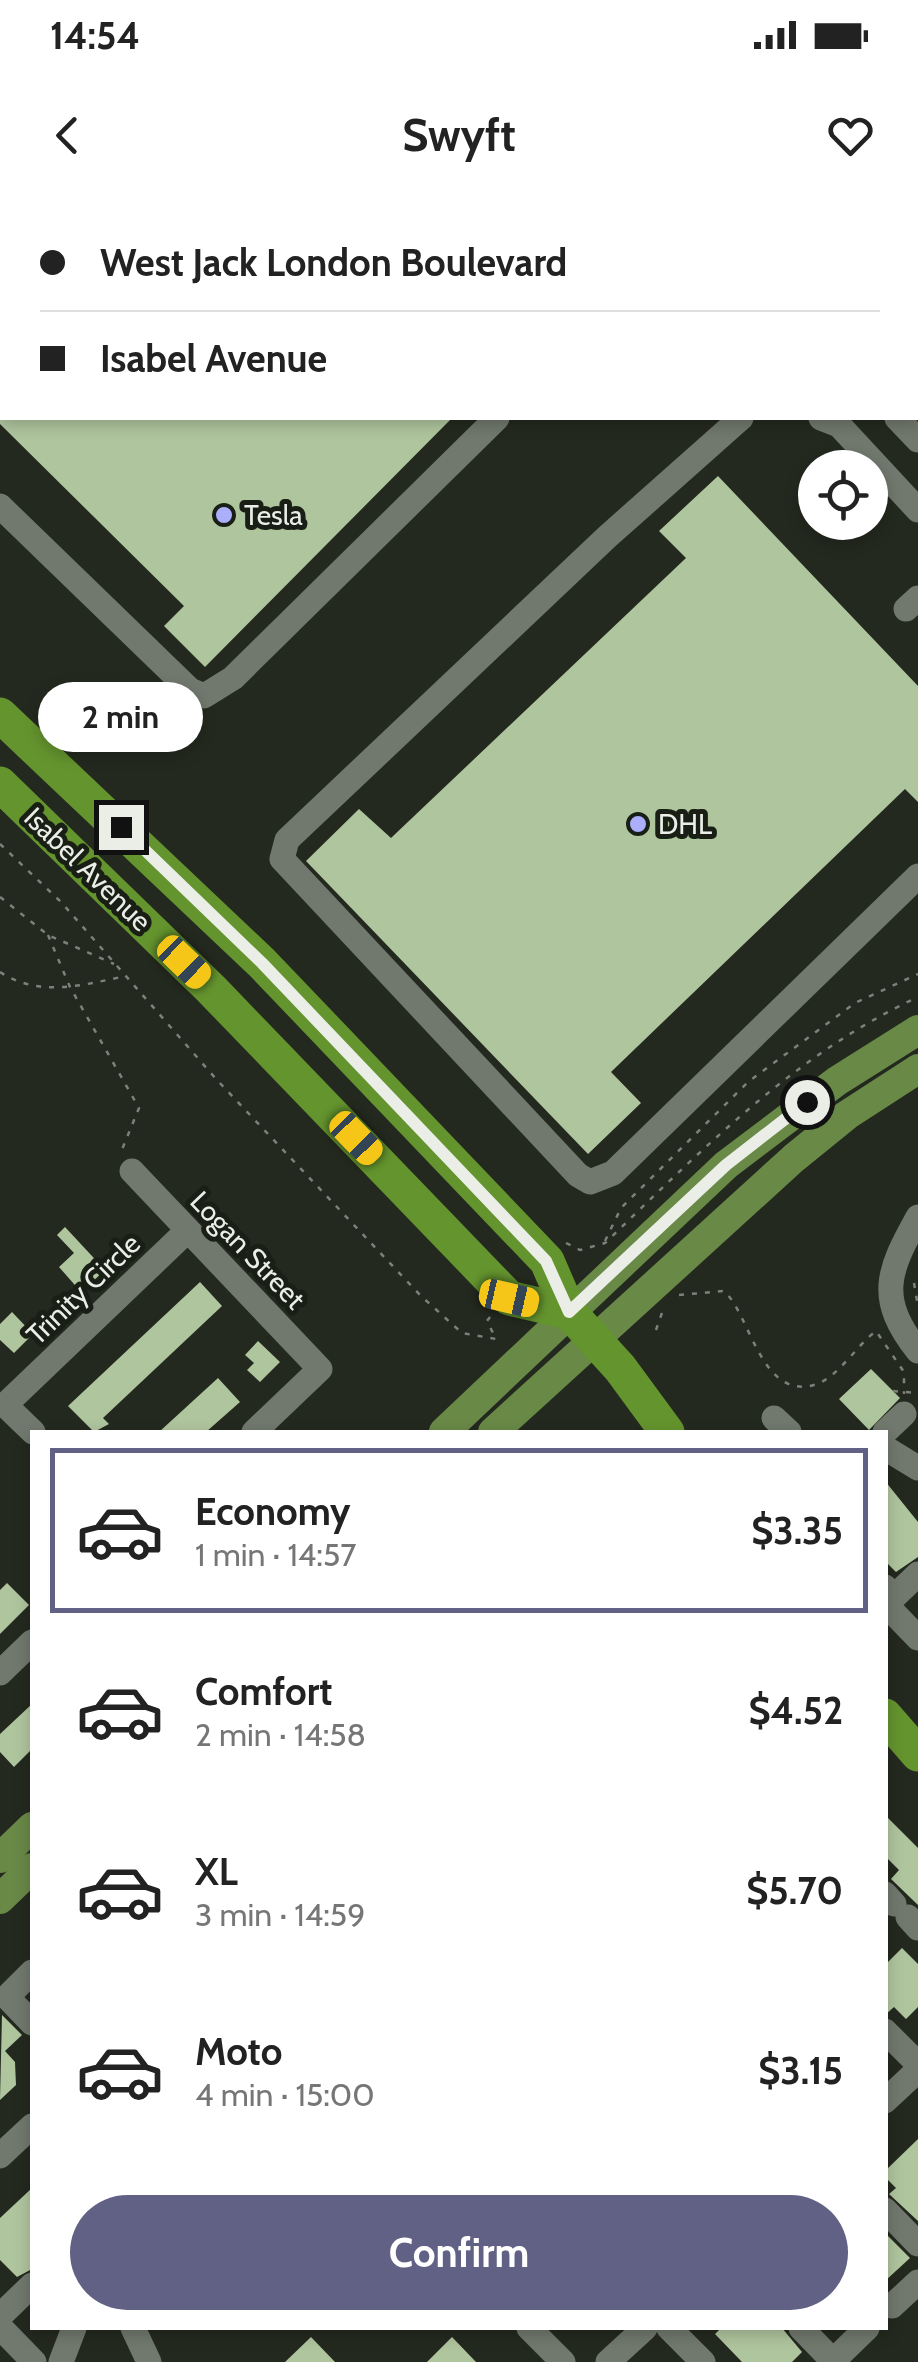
<!DOCTYPE html>
<meta charset="utf-8">
<style>
:root{--surface:#fff;--page:#f2f2f2;--text:#222;--muted:#767676;--line:#e0e0e0;--accent:#606184}
body{margin:0;font-family:Cabin,sans-serif;background:var(--page);color:var(--text);height:100vh;display:flex;flex-direction:column;font-size:38px;white-space:nowrap}
*{box-sizing:border-box;margin:0}
p{font-size:32px;color:var(--muted)}
.icon{flex:none;width:55px;height:55px;fill:none;stroke:currentColor;stroke-width:2;stroke-linecap:round;stroke-linejoin:round}
.map{position:relative;flex:1;overflow:hidden}
.side{position:absolute;left:30px;top:1230px;width:858px;height:900px;display:flex;flex-direction:column;background:var(--surface);border-radius:0px;box-shadow:0 5px 15px #0003}
.side>*{flex:none}
.guide{position:absolute;left:0px;top:0px;width:920px;height:220px;box-shadow:0 5px 15px #0003;display:grid;align-content:center;height:220px;padding:0 40px;background:var(--surface)}
.buttons{position:absolute;left:798px;top:250px;display:grid;gap:20px}
.buttons a{display:grid;place-items:center;width:90px;height:90px;border-radius:50%;background:var(--surface);box-shadow:0 5px 15px #0003;font-size:50px}
.end{position:absolute;width:45px;height:45px;margin:-22px;border:12px solid #eaeee7;background:#111;box-shadow:0 0 0 5px #111}
.from{border-radius:50%}
.bubble{position:absolute;height:70px;border-radius:35px;background:var(--surface);box-shadow:0 5px 15px #0003;font-size:32px;font-weight:700;line-height:70px;text-align:center}
.car{position:absolute;width:30px;height:60px;margin:-30px -15px;border-radius:12px;box-shadow:0 0 8px 2px #0007;background:linear-gradient(#f5c518 24%,#345 0 40%,#f5c518 0 76%,#345 0 86%,#f5c518 0)}
.guide b{display:flex;align-items:center;gap:35px;height:95px;font-size:38px}
.guide b+b{border-top:2px solid var(--line)}
.guide i{width:25px;height:25px;background:var(--text)}
ul{padding:18px 0 0;list-style:none}
li{display:flex;align-items:center;gap:30px;height:165px;margin:0 20px 15px;padding:0 20px;border:5px solid transparent;border-radius:0px}
li div{flex:1}
li b{display:block;font-size:38px}
li em{font-style:normal;font-weight:700}
li.selected{border-color:var(--accent)}
li>.icon{width:90px;height:90px;stroke-width:1.5}
.primary-button{display:flex;gap:20px;margin-top:auto;padding:20px 40px}
.primary-button a{flex:1;height:115px;border-radius:60px;background:var(--accent);color:#fff;font-size:40px;font-weight:700;line-height:115px;text-align:center}
.status{display:flex;justify-content:space-between;align-items:center;height:70px;padding:0 50px;background:var(--surface);direction:ltr}
.status svg{height:28px;fill:currentColor}
header{display:flex;justify-content:space-between;align-items:center;height:130px;padding:0 40px;background:var(--surface);font-size:45px;font-weight:700}
.map>svg:first-child{display:block}
.building{fill:#afc59e}
.lines{fill:none;stroke-linecap:round;stroke-linejoin:round}
.path{stroke:#7d8179;stroke-width:2.5;stroke-dasharray:5 8;stroke-linecap:butt}
.minor{stroke:#71786d;stroke-width:25}
.major{stroke:#698947;stroke-width:30}
.highway{stroke:#64942e;stroke-width:35}
.route{stroke:#eaeee7;stroke-width:12}
.poi-dot{fill:#abaffb;stroke:#1a1f16;stroke-width:4}
.labels{text-anchor:middle;stroke-width:10;stroke-linejoin:round;paint-order:stroke}
.poi-label{font-size:28px;fill:#eaeee7;stroke:#1a1f16;text-anchor:start}
.street-label{font-size:28px;fill:#eaeee7;stroke:#1a1f16}
</style>
<div class="status"><b>14:54</b><svg viewBox="0 0 49 12"><path d="M0 12V9h3v3zM5 12V6h3v6zM10 12V3h3v9zM15 12V0h3v12zM26 1h20v11H26zM47 4h2v5h-2z"/></svg></div>
<header><svg class="icon" aria-label="back" viewBox="0 0 24 24"><path d="M15 5l-7 7 7 7"/></svg>Swyft<svg class="icon" aria-label="heart" viewBox="0 0 24 24"><path d="M12 20l-8-8c-3-5 5-10 8-4 3-6 11-1 8 4z"/></svg></header>
<div class="map">
<svg width="918" height="2162" viewBox="0 0 918 2162">
<rect width="100%" height="100%" fill="#24291f"/>
<!-- building -->
<path class="building" d="M0,218H452L205,467L164,426L184,406L0,224Z
M718,276L918,486V602L905,589L611,872L641,903L588,954L306,661L359,609L391,638L686,358L659,331Z
M65,1027L105,1070L81,1092L59,1067L74,1053L57,1035Z
M200,1082L222,1106L103,1218L109,1224L94,1232L68,1206Z
M12,1112L33,1134L14,1153L0,1140V1124Z
M258,1141L280,1162L260,1182L247,1170L254,1163L245,1155Z
M871,1169L900,1198L869,1230L839,1199Z
M218,1178L240,1202L206,1232H159Z
M885,1281L918,1322V1357L896,1372L885,1361Z
M7,1383L29,1405L0,1434V1390Z
M32,1504V1549L14,1567L0,1552V1534Z
M885,1615L918,1648V1705L891,1679L899,1670L885,1656Z
M902,1748L918,1764V1807L906,1819L894,1807L885,1815V1765Z
M2,1815L22,1835L5,1851L15,1862L16,1885L0,1900Z
M918,1939V2021L889,1994L896,1988L885,1977V1971Z
M32,1988V2069L17,2077L0,2060V2018Z
M885,2033L910,2058L885,2081Z
M721,2128H782L802,2152L792,2162H742L715,2134Z
M311,2137L335,2162H285Z
M452,2137L476,2162H427Z"/>
<g class="lines">
<!-- path -->
<path class="path" d="M0,644L61,702L217,880L421,1096L462,1133L496,1139L487,1121L490,1117
M0,697L48,735L114,764
M48,735L70,787L139,908L121,952
M0,772C40,798 82,785 126,776
M605,1041L621,1008L748,882L855,803L918,774
M566,1043L580,1050L605,1043C702,950 795,854 918,797
M914,1083L918,1107
M679,1095L724,1091C751,1115 761,1203 817,1184C839,1176 857,1145 876,1131L904,1172V1194
M656,1130L663,1110
M893,1191L918,1193"/>
<!-- minor -->
<path class="minor" d="M455,0L457,2
M631,0L634,2
M695,0L699,2
M918,13V12
M918,110V109
M741,218L607,337L287,640L282,659L578,975L590,982L613,973L918,676
M821,218L839,225L918,310
M897,218L918,240
M0,306L190,490L204,496L233,478L497,218
M906,409L918,398
M132,971L320,1169L254,1232
M918,1017C888,1071 876,1098 918,1151
M774,1218L789,1232
M33,1232L5,1205L188,1030
M885,1232L904,1214
M885,1248L918,1268
M885,1387L894,1397L918,1374
M890,1409L918,1438
M0,1473L32,1442
M885,1694L894,1704
M908,1717L918,1728
M32,1772L7,1797L32,1823
M885,1831L918,1864
M885,1901L918,1870
M0,1956L32,1926
M885,2010L918,2044
M892,2106L918,2082
M0,2116L32,2085
M0,2127L34,2162
M133,2128L149,2162
M529,2128L563,2162
M669,2128L703,2162
M801,2128L833,2161L867,2128
M61,2162L74,2128
M608,2162L645,2128"/>
<!-- major -->
<path class="major" d="M444,1232L726,965L837,881L918,830
M493,1232L794,958L847,915L918,869
M0,1658L32,1627
M0,1699L32,1668"/>
<!-- highway -->
<path class="highway" d="M0,515L262,763L547,1061L569,1112L620,1168L667,1232
M0,584L211,789L509,1098L569,1112
M885,1516L918,1554"/>
</g>
<g class="lines">
<!-- route -->
<path class="route" d="M121,627L262,763L546,1061L569,1112L726,965L807,902"/>
</g>
<!-- markers -->
<g class="poi-dot">
<circle cx="224" cy="315" r="10"/>
<circle cx="638" cy="624" r="10"/>
</g>
<g class="labels">
<!-- poi labels -->
<g class="poi-label">
<text x="244" y="325">Tesla</text>
<text x="658" y="634">DHL</text>
</g>
<!-- street labels -->
<g class="street-label">
<text transform="translate(88 669) rotate(44)" y="10">Isabel Avenue</text>
<text transform="translate(248 1050) rotate(46)" y="10">Logan Street</text>
<text transform="translate(83 1089) rotate(-44)" y="10">Trinity Circle</text>
</g>
</g>
</svg>
<div class="buttons">
<a><svg class="icon" aria-label="locate" viewBox="0 0 24 24"><circle cx="12" cy="12" r="6"/><path d="M12 2v4M12 18v4M2 12h4M18 12h4"/></svg></a>
</div>
<i class="end from" style="left:807px;top:902px"></i>
<i class="end" style="left:121px;top:627px"></i>
<div class="bubble" style="left:38px;top:482px;width:165px">2 min</div>
<i class="car" style="left:184px;top:762px;rotate:134deg"></i>
<i class="car" style="left:356px;top:938px;rotate:136deg"></i>
<i class="car" style="left:509px;top:1098px;rotate:103deg"></i>
<div class="guide">
<b><i class="from"></i>West Jack London Boulevard</b>
<b><i></i>Isabel Avenue</b>
</div>
<section class="side">
<ul>
<li class="selected"><svg class="icon" aria-label="car" viewBox="0 0 24 24"><path d="M5 17H2v-5l4-1 3-4h7l3 4 3 1v5h-3M9 17h6M6 11h13"/><circle cx="7" cy="17" r="2"/><circle cx="17" cy="17" r="2"/></svg><div><b>Economy</b><p>1 min · 14:57</p></div><em>$3.35</em></li>
<li><svg class="icon" aria-label="car" viewBox="0 0 24 24"><path d="M5 17H2v-5l4-1 3-4h7l3 4 3 1v5h-3M9 17h6M6 11h13"/><circle cx="7" cy="17" r="2"/><circle cx="17" cy="17" r="2"/></svg><div><b>Comfort</b><p>2 min · 14:58</p></div><em>$4.52</em></li>
<li><svg class="icon" aria-label="car" viewBox="0 0 24 24"><path d="M5 17H2v-5l4-1 3-4h7l3 4 3 1v5h-3M9 17h6M6 11h13"/><circle cx="7" cy="17" r="2"/><circle cx="17" cy="17" r="2"/></svg><div><b>XL</b><p>3 min · 14:59</p></div><em>$5.70</em></li>
<li><svg class="icon" aria-label="car" viewBox="0 0 24 24"><path d="M5 17H2v-5l4-1 3-4h7l3 4 3 1v5h-3M9 17h6M6 11h13"/><circle cx="7" cy="17" r="2"/><circle cx="17" cy="17" r="2"/></svg><div><b>Moto</b><p>4 min · 15:00</p></div><em>$3.15</em></li>
</ul>
<div class="primary-button"><a>Confirm</a></div>
</section>
</div>
